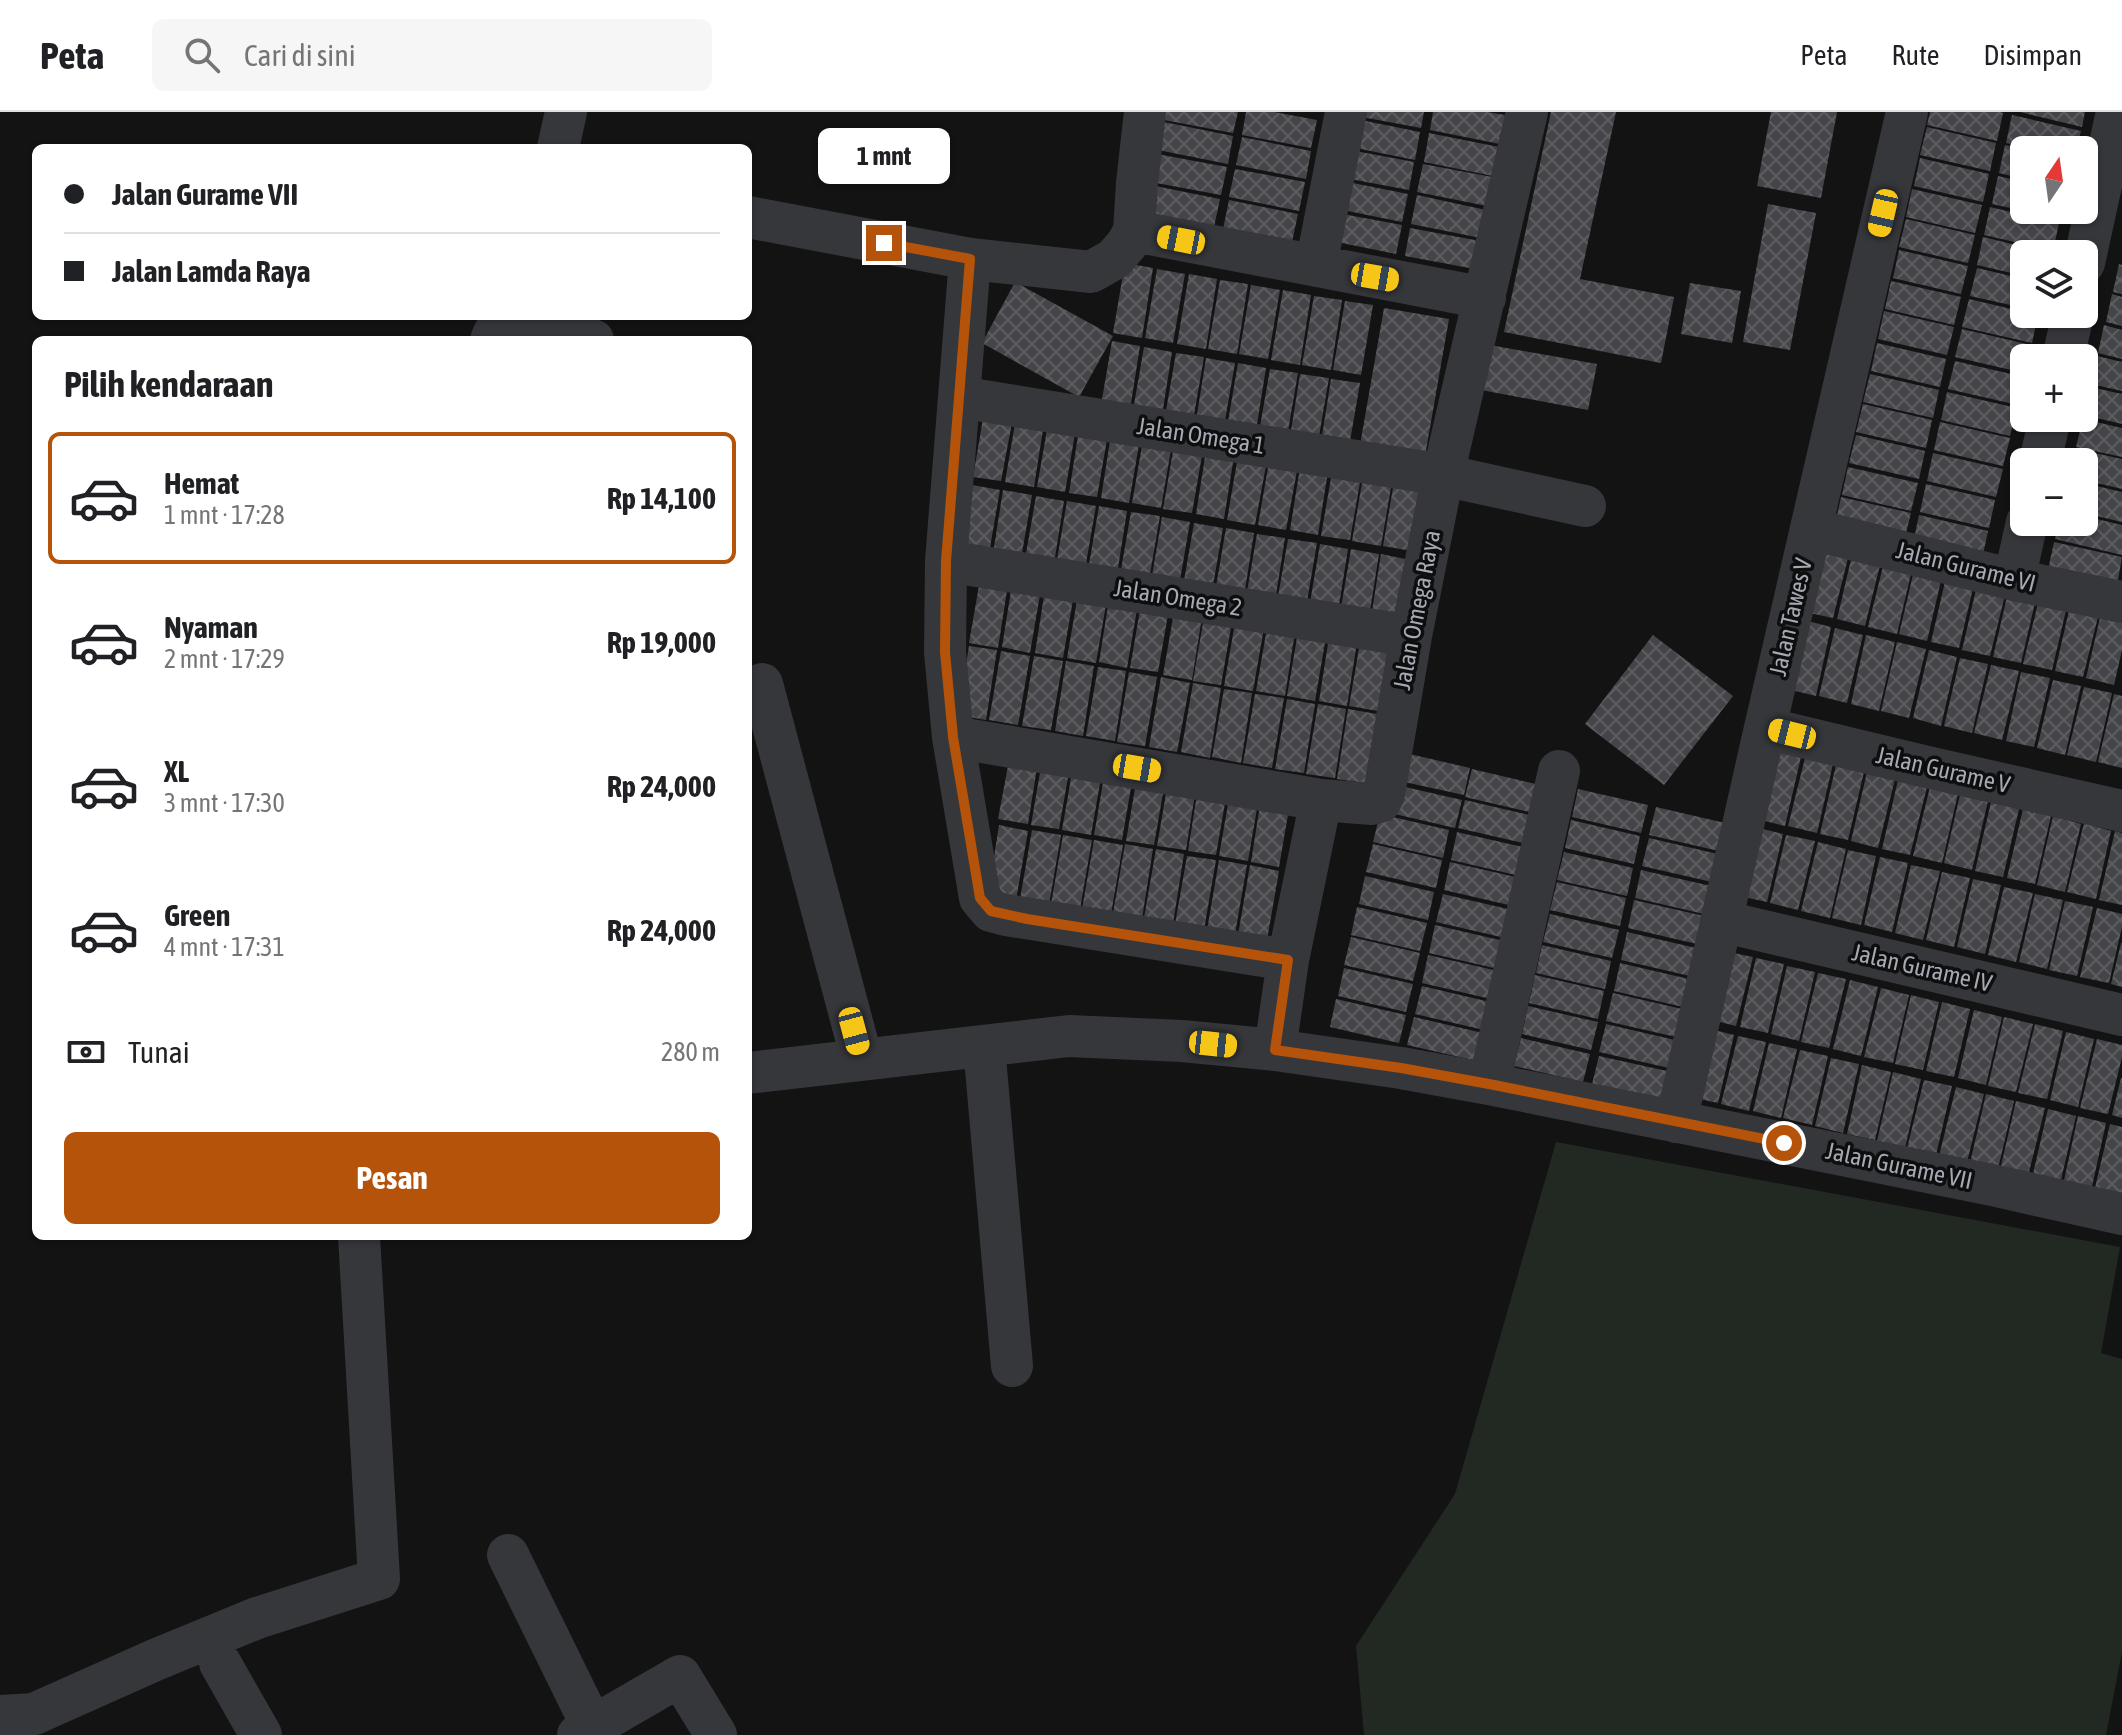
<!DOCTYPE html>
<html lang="id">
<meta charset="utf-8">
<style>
:root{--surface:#fff;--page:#f6f6f6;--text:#202124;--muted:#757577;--line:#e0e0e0;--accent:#b45309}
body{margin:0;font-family:"Asap Condensed",sans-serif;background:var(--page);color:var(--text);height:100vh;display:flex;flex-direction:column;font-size:30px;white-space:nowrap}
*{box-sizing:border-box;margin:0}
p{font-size:26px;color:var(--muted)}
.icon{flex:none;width:44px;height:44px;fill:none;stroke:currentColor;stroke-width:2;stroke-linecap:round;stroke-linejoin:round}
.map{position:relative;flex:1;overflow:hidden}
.panel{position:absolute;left:32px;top:224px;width:720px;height:904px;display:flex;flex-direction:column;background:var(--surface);border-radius:12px;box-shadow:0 2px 6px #0004}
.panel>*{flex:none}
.banner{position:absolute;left:32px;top:32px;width:720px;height:176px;border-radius:12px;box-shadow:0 2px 6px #0004;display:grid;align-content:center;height:176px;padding:0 32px;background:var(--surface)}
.needle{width:52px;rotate:13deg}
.fabs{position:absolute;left:2010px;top:24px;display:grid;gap:16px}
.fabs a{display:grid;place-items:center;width:88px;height:88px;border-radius:12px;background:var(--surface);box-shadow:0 2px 6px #0004;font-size:40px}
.end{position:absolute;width:36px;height:36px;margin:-18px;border:10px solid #b45309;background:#fff;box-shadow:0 0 0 4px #fff}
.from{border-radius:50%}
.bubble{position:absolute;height:56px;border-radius:12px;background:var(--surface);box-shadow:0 2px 6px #0004;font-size:26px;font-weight:700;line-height:56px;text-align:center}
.car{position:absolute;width:24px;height:48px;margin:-24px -12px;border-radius:10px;box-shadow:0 0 6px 2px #0007;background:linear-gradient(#f5c518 24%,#345 0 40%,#f5c518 0 76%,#345 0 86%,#f5c518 0)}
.banner b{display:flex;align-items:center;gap:28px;height:76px;font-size:30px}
.banner b+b{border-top:2px solid var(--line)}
.banner i{width:20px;height:20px;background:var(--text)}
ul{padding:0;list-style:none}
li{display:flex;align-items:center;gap:24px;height:132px;margin:0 16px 12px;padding:0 16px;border:4px solid transparent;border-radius:12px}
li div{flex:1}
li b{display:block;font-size:30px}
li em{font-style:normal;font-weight:700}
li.on{border-color:var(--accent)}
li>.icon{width:72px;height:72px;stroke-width:1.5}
h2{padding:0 32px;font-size:36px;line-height:96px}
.pay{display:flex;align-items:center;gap:20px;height:88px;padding:0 32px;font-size:30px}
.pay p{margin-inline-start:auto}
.action{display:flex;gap:16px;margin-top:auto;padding:16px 32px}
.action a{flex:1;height:92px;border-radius:12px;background:var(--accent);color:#fff;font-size:32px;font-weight:700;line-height:92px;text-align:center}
header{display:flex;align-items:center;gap:48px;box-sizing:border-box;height:112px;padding:0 40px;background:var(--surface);border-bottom:2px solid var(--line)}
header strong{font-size:38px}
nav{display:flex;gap:44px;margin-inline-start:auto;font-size:28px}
.search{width:560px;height:72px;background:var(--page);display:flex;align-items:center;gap:20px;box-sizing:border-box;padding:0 28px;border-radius:12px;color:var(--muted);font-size:30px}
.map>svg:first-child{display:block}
.grass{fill:#222923}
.building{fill:url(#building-cross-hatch)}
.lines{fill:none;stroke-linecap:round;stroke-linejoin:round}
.minor{stroke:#36373b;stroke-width:42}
.route{stroke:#b45309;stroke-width:10}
.labels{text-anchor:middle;stroke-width:7;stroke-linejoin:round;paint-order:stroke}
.street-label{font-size:24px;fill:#a6a9b3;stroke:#0e0e0f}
</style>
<header>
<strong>Peta</strong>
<div class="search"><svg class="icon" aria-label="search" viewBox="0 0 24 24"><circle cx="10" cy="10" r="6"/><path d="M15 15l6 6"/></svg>Cari di sini</div>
<nav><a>Peta</a><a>Rute</a><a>Disimpan</a></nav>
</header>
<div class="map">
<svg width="2122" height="1623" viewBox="0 0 2122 1623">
<defs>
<pattern id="building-cross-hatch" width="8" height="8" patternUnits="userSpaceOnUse" patternTransform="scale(2)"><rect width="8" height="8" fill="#454549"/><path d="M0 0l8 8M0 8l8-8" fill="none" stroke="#5d5d61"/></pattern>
</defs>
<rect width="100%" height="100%" fill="#131314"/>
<!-- grass -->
<path class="grass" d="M1556,1030L2120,1135L2101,1241L2122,1247V1540L2106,1623H1364L1356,1534L1455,1382Z"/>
<!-- building -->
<path class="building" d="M1165,0H1238L1233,21L1164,8Z
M1246,0H1274L1317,8L1311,36L1242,23Z
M1352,0H1424L1421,16L1351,3Z
M1433,0H1487L1505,3L1500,32L1430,18Z
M1551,0H1616L1580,167L1674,185L1661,251L1504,220Z
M1771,0H1837L1821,86L1757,74Z
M1930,0H2000L2003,1L1997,29L1927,13Z
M2020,0H2085L2082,15Z
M2012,3L2081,19L2076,38H2037L2006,31Z
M1351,6L1420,20L1415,48L1346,34Z
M1164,10L1233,24L1228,52L1158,38Z
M1927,15L1996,31L1990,59L1920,43Z
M1429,21L1499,35L1493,64L1424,50Z
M1242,25L1311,39L1306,67L1236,53Z
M2005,33L2024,38V67L1999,61Z
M1345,37L1414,50L1409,78L1339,65Z
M1157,42L1227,55L1221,83L1151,70Z
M1920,46L1989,62L1983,90L1914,74Z
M1423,52L1492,65L1487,94L1417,80Z
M1235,57L1305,70L1299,99L1229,85Z
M1998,64L2024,70V99L1992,92Z
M1338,68L1408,82L1402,110L1333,96Z
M1150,73L1220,87L1214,115L1145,101Z
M1912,77L1982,93L1975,121L1906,105Z
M1417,83L1486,98L1481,126L1411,112Z
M1229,88L1298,102L1292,130L1223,117Z
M1768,92L1816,101L1790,238L1743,230Z
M1990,95L2059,111L2053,139L1984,123Z
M2024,98H2062L2060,108Z
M1332,100L1402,113L1396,142L1327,128Z
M1906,107L1975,123L1968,151L1899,135Z
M1410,116L1480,129L1475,157L1405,144Z
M1983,125L2050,141V142H2024V164L1977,153Z
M1899,138L1968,154L1961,182L1893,166Z
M1125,151L1153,156L1142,226L1113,221Z
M2119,152L2122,153V182L2113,180Z
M1977,156L2024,167V196L1970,184Z
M1157,157L1185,162L1173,231L1145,226Z
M1189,162L1217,167L1206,237L1177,232Z
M1220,168L1248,172L1237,242L1208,237Z
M1891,169L1961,185L1954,213L1885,197Z
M1015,170L1113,224L1079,285L982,231Z
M1690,171L1741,179L1732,231L1681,222Z
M1251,173L1280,178L1268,247L1239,242Z
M1283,178L1311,183L1300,253L1271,248Z
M2112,182L2122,185V214L2106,210Z
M1314,184L1342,188L1331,258L1302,253Z
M1969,187L2024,200V202L2038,203L2032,231L1962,215Z
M1345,189L1373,193L1361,263L1333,258Z
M1384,196L1449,207L1425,344L1360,333Z
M1884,199L1954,215L1947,243L1878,227Z
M2104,213L2122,218V247L2098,241Z
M1962,217L2031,233L2028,246H2024V261L1955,245Z
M1112,229L1140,234L1129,304L1100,299Z
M1877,231L1946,247L1940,275L1871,259Z
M1484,232L1597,252L1588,298L1476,277Z
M1144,235L1172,240L1161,310L1132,304Z
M1176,241L1204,245L1192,315L1164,310Z
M2097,244L2122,250V279L2091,272Z
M1206,246L1235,251L1223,320L1195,315Z
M1955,249L2024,265L2018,293L1948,277Z
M1238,251L1266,256L1255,325L1226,321Z
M1270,257L1298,261L1286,331L1258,326Z
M1300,262L1329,266L1317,336L1289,331Z
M1870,262L1939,278L1933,306L1863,290Z
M1331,267L1360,271L1348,341L1320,336Z
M2090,275L2122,282V312L2084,303Z
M1947,280L2017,296L2010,324L1941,308Z
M1863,292L1932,308L1926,336L1856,320Z
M985,295L1014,300L1001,369L973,365Z
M1017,300L1045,305L1034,375L1005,370Z
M1049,306L1077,310L1065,380L1037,375Z
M2083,307L2122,316V345L2076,335Z
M1940,310L2010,326L2003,354L1934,338Z
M1080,311L1109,316L1097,385L1069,381Z
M1112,316L1141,321L1129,391L1101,386Z
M1144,322L1173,326L1161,396L1132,391Z
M1856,323L1925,339L1919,367L1849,351Z
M1175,327L1204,332L1192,401L1163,397Z
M1207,332L1235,338L1224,407L1196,402Z
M2076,337L2122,347V377L2084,368V350H2073Z
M1239,338L1268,343L1255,413L1227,408Z
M1933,341L2003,357L1996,385L1927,369Z
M1270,344L1299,348L1286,418L1258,413Z
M1301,349L1329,353L1318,423L1290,418Z
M1333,354L1362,359L1350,428L1321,424Z
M1848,355L1918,371L1911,399L1842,383Z
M1364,359L1393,364L1381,434L1352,429Z
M1395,364L1423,369L1412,439L1383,434Z
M2084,371L2122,380V410L2084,401Z
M1926,372L1995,388L1989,416L1920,400Z
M972,373L1000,378L988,447L960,443Z
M1003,378L1032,383L1020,453L992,448Z
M1036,384L1064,389L1053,458L1024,453Z
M1841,385L1911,401L1904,429L1835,413Z
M1067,389L1096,394L1084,463L1055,459Z
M1099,394L1127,399L1116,469L1087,464Z
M1131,400L1160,404L1148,474L1119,469Z
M1919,403L1988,419L1982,447L1913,431Z
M2084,404L2122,413V443L2055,427L2059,410H2084Z
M1162,405L1190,410L1178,480L1150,475Z
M1194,411L1223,416L1211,485L1182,480Z
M1226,416L1254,421L1243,491L1214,486Z
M1257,422L1285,426L1274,496L1245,491Z
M1288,427L1317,431L1305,501L1276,496Z
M2054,430L2122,445L2117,474L2048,458Z
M1822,431L1850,438L1833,506L1805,500Z
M1320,432L1348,437L1337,506L1308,502Z
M1351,437L1379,442L1368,512L1339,507Z
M1853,439L1882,445L1865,514L1837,507Z
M1381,442L1410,448L1398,517L1370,512Z
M1885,446L1913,453L1897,522L1868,515Z
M1915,454L1943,460L1927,529L1899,522Z
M1947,461L1975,468L1959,536L1931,530Z
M981,462L1009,466L998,536L969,531Z
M1013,466L1042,471L1030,541L1002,535Z
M1978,469L2007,475L1990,544L1962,538Z
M1046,471L1075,476L1063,546L1035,541Z
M2009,476L2037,482L2021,551L1993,545Z
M1079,477L1108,481L1096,551L1067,546Z
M1110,481L1139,486L1127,556L1099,550Z
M2040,483L2068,490L2052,558L2023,552Z
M1142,486L1170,491L1158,560L1130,556Z
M2071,490L2100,497L2083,565L2055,559Z
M1175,494L1203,499L1192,568L1163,563Z
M2102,497L2122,503V538L2114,573L2086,566Z
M1205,499L1233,504L1221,573L1193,569Z
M1236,505L1265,510L1253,579L1224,574Z
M1804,508L1831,515L1816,584L1787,577Z
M1268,510L1296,514L1285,584L1256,579Z
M1299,514L1327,519L1315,589L1287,584Z
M1835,516L1863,523L1847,591L1819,584Z
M1330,519L1358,524L1347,594L1319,589Z
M1653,523L1733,584L1664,673L1585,612Z
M1866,523L1895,530L1879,599L1851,592Z
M1361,525L1389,529L1378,599L1349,594Z
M1897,530L1926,537L1909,606L1881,599Z
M969,534L997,538L986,608L958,603Z
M1929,538L1957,545L1941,614L1913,606Z
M1001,539L1030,544L1018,613L989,608Z
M1034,544L1063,549L1051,618L1022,614Z
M1960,546L1988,552L1972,621L1944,614Z
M1066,549L1094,554L1083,624L1055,619Z
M1991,553L2019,559L2002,628L1974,621Z
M1098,555L1126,559L1115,629L1086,624Z
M1129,560L1157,565L1145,634L1117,630Z
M2021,560L2050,566L2034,635L2006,629Z
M1161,565L1190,571L1177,640L1149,635Z
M2053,568L2081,574L2065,643L2037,636Z
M1193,571L1221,576L1210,646L1181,640Z
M2084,575L2112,581L2096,650L2067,643Z
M1224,577L1252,581L1241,651L1212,645Z
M1255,582L1284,586L1272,656L1243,651Z
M2114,582L2122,584V656L2098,650Z
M1287,587L1315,592L1304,661L1275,657Z
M1318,592L1346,597L1335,666L1306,662Z
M1348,597L1377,602L1365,671L1337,667Z
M1011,638L1039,643L1028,712L998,707Z
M1773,638L1801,645L1785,714L1757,707Z
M1401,640L1470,656L1464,683L1395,668Z
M1043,643L1071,648L1059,717L1031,713Z
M1805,646L1833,652L1817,721L1788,714Z
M1074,649L1103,654L1091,723L1062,718Z
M1106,653L1134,658L1122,728L1094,723Z
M1836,653L1864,660L1848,728L1820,722Z
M1472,657L1540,673L1534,701L1465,685Z
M1138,659L1166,664L1154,733L1126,729Z
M1867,660L1895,667L1878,736L1851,729Z
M1169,664L1197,670L1186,738L1157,734Z
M1898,668L1927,675L1910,743L1882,737Z
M1199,669L1228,674L1216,743L1188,739Z
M1392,672L1462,688L1455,716L1386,700Z
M1231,675L1260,679L1248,749L1219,744Z
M1930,675L1958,682L1942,751L1913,744Z
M1578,677L1648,693L1641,721L1572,705Z
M1262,680L1291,685L1279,755L1251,750Z
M1960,683L1988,689L1972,758L1944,751Z
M1465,688L1534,704L1527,732L1458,716Z
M1991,690L2019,697L2003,765L1975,759Z
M1656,695L1725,711L1719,739L1649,723Z
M2023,697L2051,704L2035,772L2007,766Z
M1380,702L1449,718L1443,746L1373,730Z
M2053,704L2081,712L2065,780L2037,773Z
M1571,708L1640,724L1634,752L1565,736Z
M2084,711L2111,719L2096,787L2067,780Z
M999,713L1028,719L1016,788L988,783Z
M1755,715L1783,722L1767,790L1739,784Z
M1032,718L1061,723L1049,793L1020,787Z
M2115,719L2122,721V793L2099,788Z
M1457,720L1527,736L1520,764L1451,748Z
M1063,723L1092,728L1080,797L1051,792Z
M1786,723L1815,729L1798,798L1770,791Z
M1649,726L1718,742L1712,770L1642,754Z
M1094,728L1123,733L1111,802L1082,797Z
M1818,730L1846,737L1830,806L1801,799Z
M1125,732L1153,737L1142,807L1113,801Z
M1373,732L1442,748L1436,776L1366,760Z
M1156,737L1184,742L1173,812L1144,806Z
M1848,738L1876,744L1861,813L1832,806Z
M1564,740L1633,756L1627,784L1557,768Z
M1187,744L1216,748L1204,818L1175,812Z
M1880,745L1908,751L1892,820L1864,813Z
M1219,748L1247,753L1235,822L1207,818Z
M1450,750L1520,766L1513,794L1444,778Z
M1250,753L1279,759L1267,828L1238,823Z
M1911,753L1940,759L1923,828L1895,821Z
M1641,758L1711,774L1704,802L1635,786Z
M1942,760L1970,766L1954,835L1926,828Z
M1365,764L1434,780L1428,808L1359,792Z
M1973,767L2001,773L1985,842L1957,835Z
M1557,770L1626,786L1620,814L1550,798Z
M2004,775L2033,781L2016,850L1988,843Z
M1443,782L1512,798L1505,826L1436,810Z
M2035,782L2063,788L2047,857L2019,850Z
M1634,788L1704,804L1697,832L1628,816Z
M2065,789L2093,795L2077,864L2049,858Z
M1357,795L1427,811L1420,839L1351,823Z
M2097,796L2122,802V815L2109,871L2080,865Z
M1550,802L1619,818L1612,846L1543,830Z
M1435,813L1504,829L1498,857L1429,841Z
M1627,820L1696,836L1690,864L1621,848Z
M1351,825L1420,841L1413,869L1344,853Z
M2121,831H2122V875L2111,872Z
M1542,833L1611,849L1605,877L1536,861Z
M1724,839L1753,845L1736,914L1708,907Z
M1428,843L1498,859L1491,887L1422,871Z
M1756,846L1784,852L1768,921L1740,915Z
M1620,851L1689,867L1683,895L1614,879Z
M1787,854L1815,860L1799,929L1771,922Z
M1344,856L1413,872L1406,900L1338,884Z
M1818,861L1846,867L1829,936L1801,930Z
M1535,863L1604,879L1598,907L1529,891Z
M1850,868L1878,875L1861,944L1833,937Z
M1422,874L1490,890L1484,918L1415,902Z
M1881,876L1909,883L1893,951L1864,945Z
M1613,881L1682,897L1676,925L1606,909Z
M1911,883L1939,890L1923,958L1895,952Z
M1336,887L1406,903L1399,931L1330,915Z
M1942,890L1970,897L1954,965L1926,959Z
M1528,894L1598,910L1591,938L1522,922Z
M1974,898L2002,905L1986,973L1958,966Z
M1414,905L1483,921L1477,949L1407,933Z
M2004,905L2033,912L2016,980L1988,974Z
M1606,912L1675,928L1669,956L1599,940Z
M2035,912L2063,919L2047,987L2018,981Z
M1706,916L1734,923L1718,991L1690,985Z
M2066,920L2094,927L2078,995L2050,988Z
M1738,924L1766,930L1749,999L1721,992Z
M1521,926L1590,942L1583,970L1514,954Z
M2097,927L2122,933V945L2108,1002L2080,996Z
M1769,931L1797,937L1781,1006L1753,999Z
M1800,938L1828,944L1812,1013L1783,1006Z
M1599,944L1667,959L1661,987L1592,972Z
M1831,946L1859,952L1843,1021L1815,1014Z
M1862,953L1891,960L1875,1028L1847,1022Z
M1893,960L1921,967L1905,1036L1877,1029Z
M2121,966H2122V1006L2112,1003Z
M1924,968L1952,974L1936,1043L1907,1036Z
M1956,975L1984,982L1967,1050L1939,1044Z
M1986,982L2014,989L1998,1057L1970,1051Z
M2016,989L2045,996L2028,1064L2000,1058Z
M2048,997L2076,1004L2060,1072L2032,1066Z
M2078,1004L2106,1011L2091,1079L2063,1073Z
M2110,1012L2122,1015V1087L2094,1080Z"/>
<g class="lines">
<!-- minor -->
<path class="minor" d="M558,36L566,0
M748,105L970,147L1091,160L1114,147L1127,132L1134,119L1485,186
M1134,119L1137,71L1145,0
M970,147L946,449L945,540L953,625L980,786L991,799L1006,803L1288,848
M2084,151L2117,0
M1316,154L1346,0
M491,228C496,214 501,209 516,208L593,228
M2063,246L2073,202
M959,285L1443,363L1585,394
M2040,350L2050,306
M1811,417L2014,468L2122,490
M946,449L1411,524
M2014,468L2027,410
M762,572L862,948
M1765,616L1927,655L2122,699
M953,625L1321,688L1372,692L1380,690L1384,682L1411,524L1443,363L1527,0
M1721,809L2122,903
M984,934L1012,1254
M1275,938L1288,848L1321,688
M748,961L1069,924L1182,929L1275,938L1401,956L1489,972L1992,1073L2122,1102
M1489,972L1559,659
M1676,1010L1765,616L1907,0
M508,1443L592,1614
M220,1551L261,1623
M0,1604L34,1602L155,1548L257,1506L379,1467L359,1124
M578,1623L680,1564L716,1623"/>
</g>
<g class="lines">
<!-- route -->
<path class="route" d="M884,131L970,147L946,449L945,540L953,625L980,786L991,799L1027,807L1288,848L1275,938L1401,956L1489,972L1784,1031"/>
</g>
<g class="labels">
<!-- street labels -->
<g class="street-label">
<text transform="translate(1201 324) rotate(9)" y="8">Jalan Omega 1</text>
<text transform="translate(1966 455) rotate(14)" y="8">Jalan Gurame VI</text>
<text transform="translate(1178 486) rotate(9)" y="8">Jalan Omega 2</text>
<text transform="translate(1417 498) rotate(-79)" y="8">Jalan Omega Raya</text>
<text transform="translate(1791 505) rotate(-77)" y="8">Jalan Tawes V</text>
<text transform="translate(1943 658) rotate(13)" y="8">Jalan Gurame V</text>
<text transform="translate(1922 856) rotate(13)" y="8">Jalan Gurame IV</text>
<text transform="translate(1899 1054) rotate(12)" y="8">Jalan Gurame VII</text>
</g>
</g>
</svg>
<div class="fabs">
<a><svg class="needle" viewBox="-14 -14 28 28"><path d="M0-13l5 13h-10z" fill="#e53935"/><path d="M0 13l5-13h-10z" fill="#757577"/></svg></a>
<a><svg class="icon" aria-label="layers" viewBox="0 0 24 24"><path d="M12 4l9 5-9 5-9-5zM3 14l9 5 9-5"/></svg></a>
<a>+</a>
<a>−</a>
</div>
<i class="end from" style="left:1784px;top:1031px"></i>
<i class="end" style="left:884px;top:131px"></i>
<div class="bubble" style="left:818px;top:16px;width:132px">1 mnt</div>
<i class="car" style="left:1883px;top:101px;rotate:193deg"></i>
<i class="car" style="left:1181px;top:128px;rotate:281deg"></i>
<i class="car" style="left:1375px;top:165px;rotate:100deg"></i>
<i class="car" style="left:1792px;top:622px;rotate:284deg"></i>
<i class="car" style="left:1137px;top:656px;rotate:100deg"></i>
<i class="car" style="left:854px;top:919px;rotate:165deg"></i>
<i class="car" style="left:1213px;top:932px;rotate:96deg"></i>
<div class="banner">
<b><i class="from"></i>Jalan Gurame VII</b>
<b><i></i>Jalan Lamda Raya</b>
</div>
<section class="panel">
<h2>Pilih kendaraan</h2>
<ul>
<li class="on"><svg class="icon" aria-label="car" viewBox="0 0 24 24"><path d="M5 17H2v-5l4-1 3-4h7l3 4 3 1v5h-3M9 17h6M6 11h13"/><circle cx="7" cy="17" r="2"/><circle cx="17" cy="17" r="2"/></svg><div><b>Hemat</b><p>1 mnt · 17:28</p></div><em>Rp 14,100</em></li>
<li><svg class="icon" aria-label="car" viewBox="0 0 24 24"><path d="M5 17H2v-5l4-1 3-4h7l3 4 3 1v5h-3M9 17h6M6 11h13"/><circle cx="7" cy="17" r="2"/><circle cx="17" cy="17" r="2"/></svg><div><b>Nyaman</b><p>2 mnt · 17:29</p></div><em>Rp 19,000</em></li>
<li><svg class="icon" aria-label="car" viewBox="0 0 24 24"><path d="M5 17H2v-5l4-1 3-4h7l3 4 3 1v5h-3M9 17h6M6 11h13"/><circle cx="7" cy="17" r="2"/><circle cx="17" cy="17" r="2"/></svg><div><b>XL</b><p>3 mnt · 17:30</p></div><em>Rp 24,000</em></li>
<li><svg class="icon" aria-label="car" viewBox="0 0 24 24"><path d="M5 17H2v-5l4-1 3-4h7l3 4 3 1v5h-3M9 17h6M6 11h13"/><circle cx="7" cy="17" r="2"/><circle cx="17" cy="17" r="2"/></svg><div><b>Green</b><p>4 mnt · 17:31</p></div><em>Rp 24,000</em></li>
</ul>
<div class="pay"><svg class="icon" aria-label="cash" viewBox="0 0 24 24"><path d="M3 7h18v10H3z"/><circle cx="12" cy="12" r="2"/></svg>Tunai<p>280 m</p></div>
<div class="action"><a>Pesan</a></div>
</section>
</div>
